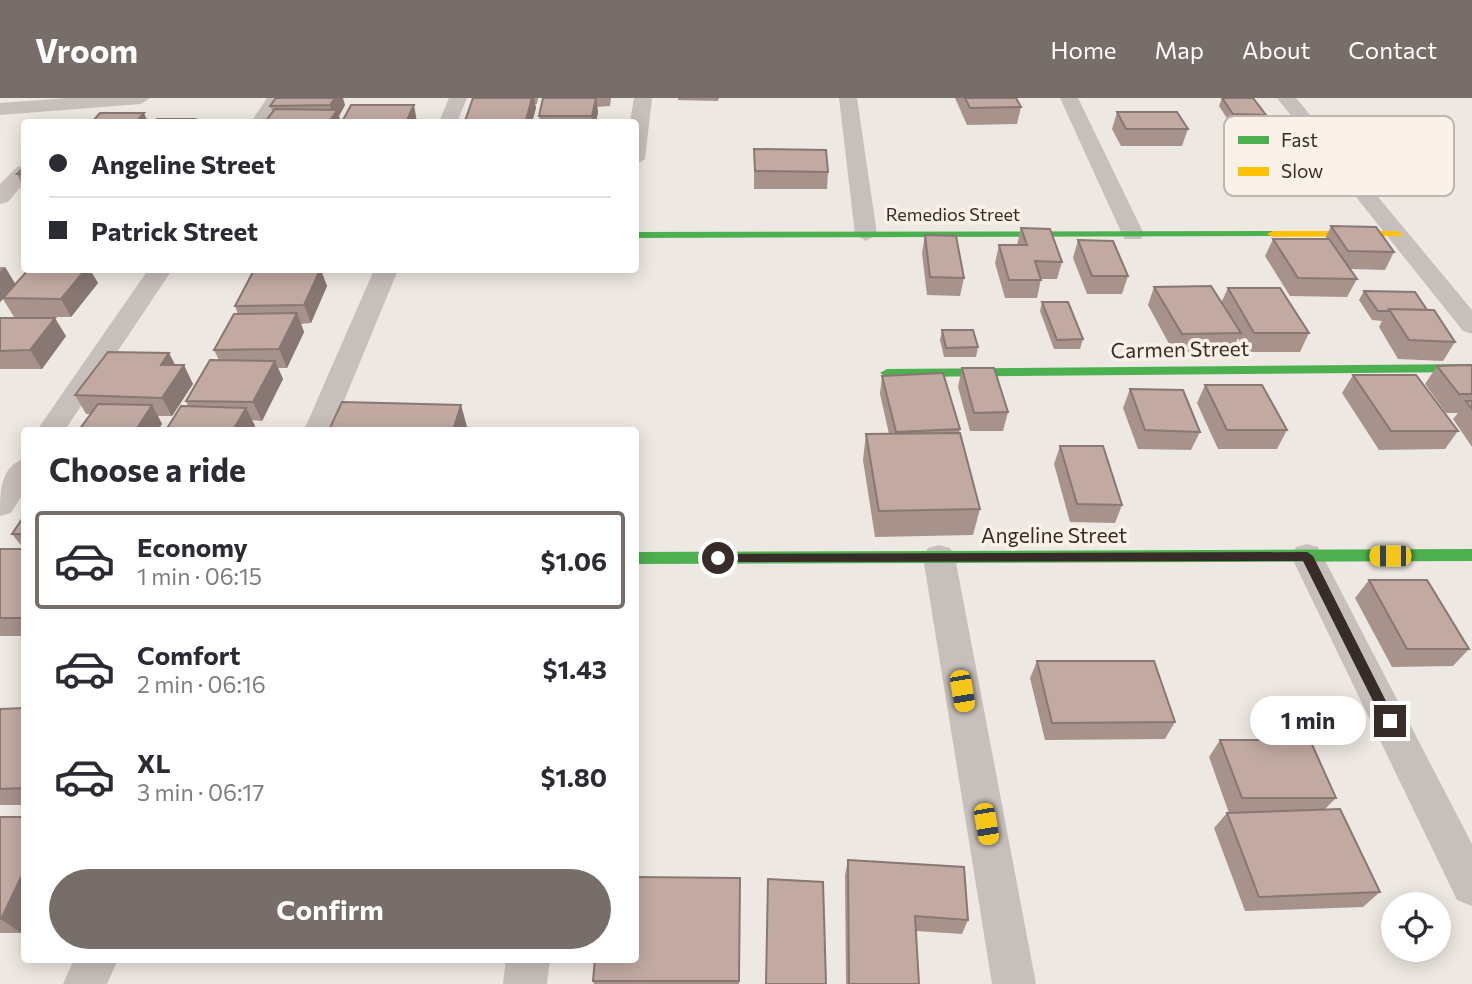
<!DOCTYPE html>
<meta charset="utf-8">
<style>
:root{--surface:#fff;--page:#f7f7f7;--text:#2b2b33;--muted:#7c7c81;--line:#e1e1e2;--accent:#786e69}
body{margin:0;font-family:Commissioner,sans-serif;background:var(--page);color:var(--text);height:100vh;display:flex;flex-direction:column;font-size:26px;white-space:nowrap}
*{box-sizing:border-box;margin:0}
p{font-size:23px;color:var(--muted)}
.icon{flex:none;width:38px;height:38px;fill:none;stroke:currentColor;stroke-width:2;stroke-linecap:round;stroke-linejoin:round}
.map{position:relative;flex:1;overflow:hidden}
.sheet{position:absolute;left:21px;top:329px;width:618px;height:536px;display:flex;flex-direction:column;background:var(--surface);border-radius:7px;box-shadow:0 4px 18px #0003}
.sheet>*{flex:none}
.banner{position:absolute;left:21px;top:21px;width:618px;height:154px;border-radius:7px;box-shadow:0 4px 18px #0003;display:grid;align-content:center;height:154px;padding:0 28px;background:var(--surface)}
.tools{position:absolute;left:1381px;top:794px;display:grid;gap:14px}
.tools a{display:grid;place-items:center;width:70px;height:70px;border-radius:50%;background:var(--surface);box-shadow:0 4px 18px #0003;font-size:35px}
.end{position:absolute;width:32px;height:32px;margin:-16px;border:9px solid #382c28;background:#fff;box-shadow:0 0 0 4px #fff}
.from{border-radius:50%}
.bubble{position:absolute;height:49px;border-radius:24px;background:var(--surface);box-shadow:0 4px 18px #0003;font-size:23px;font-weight:700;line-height:49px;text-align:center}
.car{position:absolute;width:21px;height:42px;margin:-21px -10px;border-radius:9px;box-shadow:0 0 5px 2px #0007;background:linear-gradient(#f5c518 24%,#345 0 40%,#f5c518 0 76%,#345 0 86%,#f5c518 0)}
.banner b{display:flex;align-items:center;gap:24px;height:66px;font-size:26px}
.banner b+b{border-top:2px solid var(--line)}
.banner i{width:18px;height:18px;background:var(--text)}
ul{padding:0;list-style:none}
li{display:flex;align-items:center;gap:21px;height:98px;margin:0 14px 10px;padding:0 14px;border:4px solid transparent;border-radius:7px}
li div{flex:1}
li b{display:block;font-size:26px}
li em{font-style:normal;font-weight:700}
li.active{border-color:var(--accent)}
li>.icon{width:63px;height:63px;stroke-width:1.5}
h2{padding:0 28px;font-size:32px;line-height:84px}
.primary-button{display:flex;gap:14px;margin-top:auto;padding:14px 28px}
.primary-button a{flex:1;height:80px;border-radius:42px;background:var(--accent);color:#fff;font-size:28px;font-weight:700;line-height:80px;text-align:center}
header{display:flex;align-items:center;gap:42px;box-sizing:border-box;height:98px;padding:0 35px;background:var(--accent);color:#fff}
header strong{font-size:33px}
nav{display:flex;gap:38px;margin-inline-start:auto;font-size:24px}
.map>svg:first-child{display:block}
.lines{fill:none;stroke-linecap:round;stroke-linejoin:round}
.street{fill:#c7bfbb;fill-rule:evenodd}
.fast{fill:#4caf50;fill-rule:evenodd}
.slow{fill:#ffc107;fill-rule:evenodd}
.wall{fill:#a7928c}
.shaded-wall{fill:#887772}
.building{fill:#c2aaa3;stroke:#887772;stroke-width:2}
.route{fill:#382c28}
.labels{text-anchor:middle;stroke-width:7;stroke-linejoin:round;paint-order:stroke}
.far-street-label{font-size:18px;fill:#382c28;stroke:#faf1e9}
.street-label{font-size:21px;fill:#382c28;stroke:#faf1e9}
.key{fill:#faf1e9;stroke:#c0b6af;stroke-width:2}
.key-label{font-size:19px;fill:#382c28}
</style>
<header>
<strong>Vroom</strong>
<nav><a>Home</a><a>Map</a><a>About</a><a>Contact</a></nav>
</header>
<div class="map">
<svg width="1472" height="886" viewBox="0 0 1472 886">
<rect width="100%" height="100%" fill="#eee8e2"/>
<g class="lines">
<!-- street -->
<path class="street" d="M68,0H150L141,6L0,17V5Z
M267,0H285L269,24H251Z
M449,0H467L457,24H439Z
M634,0H652L645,61L635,67V24H630Z
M839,0H857L877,136L866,143L855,136Z
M1060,0H1078L1144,136L1141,141H1125L1122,136Z
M1277,0H1296L1472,212V236L1463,233Z
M24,67V85L8,104L0,106V86L17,69Z
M148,172H172L65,332H37Z
M374,172H398L332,332H304Z
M24,361V394L11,415L0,418C0,395 0,368 24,361Z
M1307,446L1318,449L1472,746V808L1457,802L1291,458L1296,449Z
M939,447L950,450L955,459L1036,886H992L923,459L928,450Z
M74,861H118L107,886H63Z
M506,861H550L547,886H503Z"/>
<!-- fast -->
<path class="fast" d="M1273,133L1279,136L1277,138L635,140V134Z
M1472,266V274L887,279L880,275L887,271Z
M1472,451V463L635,466V454Z"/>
<!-- slow -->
<path class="slow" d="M1397,133L1403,136L1401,138L1273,139L1267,136L1273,133Z"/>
</g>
<!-- wall -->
<path class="wall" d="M473,0H538L537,6H535L536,10L532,24H466L465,23Z
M543,0H611L610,8L597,9L598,14L596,24H540L539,18Z
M678,0H719L718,3L678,2Z
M955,0H1016L1021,9L1017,26L967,27Z
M1215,0H1253L1266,17L1264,21L1284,38L1280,47H1242L1229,30L1230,25L1219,8L1222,0Z
M345,7L339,18L273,14L270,8Z
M1117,14L1188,31L1182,48H1121L1112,31Z
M754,51L828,74L827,91H754Z
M24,69V90L17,76Z
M1331,128L1394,154L1385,172L1350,171L1357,181L1347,199L1290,198L1265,158L1273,141H1325Z
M1021,130L1062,164L1057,181H1041L1037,200H1005L995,165L999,147H1017Z
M925,137L964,180L960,198L927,197L922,155Z
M1078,142L1128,178L1122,196H1087L1073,160Z
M0,169H5L15,186L28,172H90L98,185L71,219H14L3,201L0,204Z
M254,172H324L322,175L327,188L311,225L301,226L304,234L287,270H278L283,281L262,323L252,322L255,328L252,332H166L188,308L186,303L219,262L214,252L238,216L235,208Z
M1154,189L1221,205L1228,190L1309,235L1300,254H1246L1238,240L1232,253L1174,255L1148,207Z
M1364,193L1427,212L1455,244L1443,263L1398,261L1379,229L1382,223L1372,222L1359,202Z
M1042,204L1083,241L1080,251H1054L1040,213Z
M0,220L66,238L42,271H0Z
M942,232L978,249L976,259H944L940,242Z
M175,267L193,286L172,318H158L162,326L158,332H79L91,316H86L75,297Z
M1472,267V349L1453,321L1458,315H1446L1425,286L1437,268Z
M962,270L1008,314L1003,333H970L958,289Z
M1353,277L1458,333L1445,351L1379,352L1342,295Z
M882,278L960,331L959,335L980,411L973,437L875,439L863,362L866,336H889L880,296Z
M1205,287L1287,332L1277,351H1218L1197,305Z
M1130,291L1200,334L1191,352L1138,351L1123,310Z
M1060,348L1122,407L1115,425L1070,424L1054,366Z
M24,418V538H0V451H24L12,436Z
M1369,482L1469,551L1453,568L1392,569L1355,500Z
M1037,563L1175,624L1165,641L1045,642L1030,580Z
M24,610V707H0V611Z
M1220,642L1336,700L1325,711L1380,794L1363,809L1245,813L1214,730L1227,715H1229L1209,659Z
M0,719L21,835H0Z
M848,762L968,822L962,836L916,833L919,886H846L845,777Z
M740,780L739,886H594L593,883Z"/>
<!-- shaded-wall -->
<path class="shaded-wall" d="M335,0H343L345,7L339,18L341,24H329L333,17L330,7Z
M532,0H534L536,10L532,24H526V22Z
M596,0L598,14L596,24H593L592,18Z
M414,7L417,24H406Z
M144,15L148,24H136Z
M5,169L16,187L0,204V174Z
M85,172H90L98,185L71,219L61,201Z
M315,172H324L322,175L327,188L311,225L304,207Z
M297,215L304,234L287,270L279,251Z
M55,220L66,238L42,271L30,252Z
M169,255L179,274L161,267Z
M275,263L283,281L262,323L253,304Z
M184,267L193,286L172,318L162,300Z
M152,307L162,326L158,332H136Z
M461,307L468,332H453Z
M246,310L255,328L252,332H233Z
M24,773V827L21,835L1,821Z"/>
<!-- building -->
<path class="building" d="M276,0H335L330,7L270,8Z
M473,0H532L526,22L465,23Z
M543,0H596L592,18H539Z
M965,0H1016L1021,9L970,10Z
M1222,0H1253L1266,17L1233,16Z
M351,7H414L406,24H342Z
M275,11L337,12L329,24H265Z
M1117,14H1177L1188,31H1126Z
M100,15H144L136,24H92Z
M157,21H195L192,24H154Z
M754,51L826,52L828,74L755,73Z
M24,69V76H17Z
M1331,128L1376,129L1394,154L1348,153Z
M1021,130L1050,131L1062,164L1035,163L1041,182H1009L999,147H1027Z
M925,137L956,138L964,180L930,179Z
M1273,141H1329L1357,181L1298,180Z
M1078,142L1113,143L1128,178H1092Z
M28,172H85L61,201L3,200Z
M254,172H320L304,207L235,208Z
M1211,188L1241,235L1182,236L1154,189Z
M1228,190H1280L1309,235H1254Z
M1364,193L1415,194L1427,212L1389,211L1388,213H1378Z
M1042,204H1068L1083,241L1057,242Z
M1389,211L1434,212L1455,244L1409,242Z
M297,215L279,251L214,252L234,216Z
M0,220H55L30,252L0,253Z
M942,232H973L978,249L946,250Z
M108,254L169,255L161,267H184L162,300L75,297Z
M210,262L275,263L253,304L186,303Z
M1472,267V296H1459L1437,268Z
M962,270H994L1008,314L974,315Z
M943,275L960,331L896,334L882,278Z
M1353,277H1416L1458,333H1391Z
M1205,287H1262L1287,332H1227Z
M1130,291L1183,292L1200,334L1145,332Z
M1466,303H1472V311Z
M342,304L461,307L453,332H329Z
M98,306L152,307L136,332H79Z
M181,308L246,310L233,332H166Z
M960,335L980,411L879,413L866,336Z
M1060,348H1103L1122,407L1077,406Z
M24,418V436H12Z
M0,451H24V520H0Z
M1369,482H1427L1469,551H1407Z
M1037,563H1154L1175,624L1052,625Z
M24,610V690L0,691V611Z
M1220,642H1310L1336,700H1242Z
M1340,711L1380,794L1259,799L1227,715Z
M0,719H24V773L1,821H0Z
M848,762L964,769L968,822L915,818L919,886H849Z
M635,779L740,780L739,883H593L595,861H635Z
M768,781L823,784L826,886H766Z"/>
<!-- route -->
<path class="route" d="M1307,454L1313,458L1394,619V627H1385L1303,463L718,464L712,460L718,456Z"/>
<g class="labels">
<!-- far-street labels -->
<g class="far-street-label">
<text x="953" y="123">Remedios Street</text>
</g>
<!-- street labels -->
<g class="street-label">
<text transform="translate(1180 252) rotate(-1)" y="7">Carmen Street</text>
<text x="1054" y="445">Angeline Street</text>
</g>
</g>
<!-- legend -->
<rect x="1224" y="18" width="230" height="80" rx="10" class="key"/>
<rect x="1238" y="38" width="31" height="8" fill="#4caf50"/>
<rect x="1238" y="69" width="31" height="9" fill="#ffc107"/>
<g class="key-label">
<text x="1281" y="49">Fast</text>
<text x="1281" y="80">Slow</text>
</g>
</svg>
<div class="tools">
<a><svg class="icon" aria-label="locate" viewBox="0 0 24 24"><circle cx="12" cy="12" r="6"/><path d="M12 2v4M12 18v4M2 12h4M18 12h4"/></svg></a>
</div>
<i class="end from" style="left:718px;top:460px"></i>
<i class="end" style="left:1390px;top:623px"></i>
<div class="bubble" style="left:1250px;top:598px;width:116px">1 min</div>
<i class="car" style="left:1390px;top:458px;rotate:270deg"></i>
<i class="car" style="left:962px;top:593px;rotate:170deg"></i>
<i class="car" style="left:986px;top:726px;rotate:170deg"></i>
<div class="banner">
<b><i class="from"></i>Angeline Street</b>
<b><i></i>Patrick Street</b>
</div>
<section class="sheet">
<h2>Choose a ride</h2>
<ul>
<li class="active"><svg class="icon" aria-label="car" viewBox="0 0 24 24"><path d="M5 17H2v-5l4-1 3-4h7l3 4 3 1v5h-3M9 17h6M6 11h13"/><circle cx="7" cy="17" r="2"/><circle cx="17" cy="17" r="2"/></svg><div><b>Economy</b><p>1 min · 06:15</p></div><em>$1.06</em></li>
<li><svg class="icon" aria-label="car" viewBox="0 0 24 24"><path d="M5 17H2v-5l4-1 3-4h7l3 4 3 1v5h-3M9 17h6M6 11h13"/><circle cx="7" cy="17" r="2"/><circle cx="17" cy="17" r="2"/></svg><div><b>Comfort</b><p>2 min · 06:16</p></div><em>$1.43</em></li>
<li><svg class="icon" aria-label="car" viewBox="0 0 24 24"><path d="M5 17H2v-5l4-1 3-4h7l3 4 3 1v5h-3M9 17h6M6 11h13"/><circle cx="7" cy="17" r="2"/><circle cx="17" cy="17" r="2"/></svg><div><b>XL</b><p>3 min · 06:17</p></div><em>$1.80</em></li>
</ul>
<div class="primary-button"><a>Confirm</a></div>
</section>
</div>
